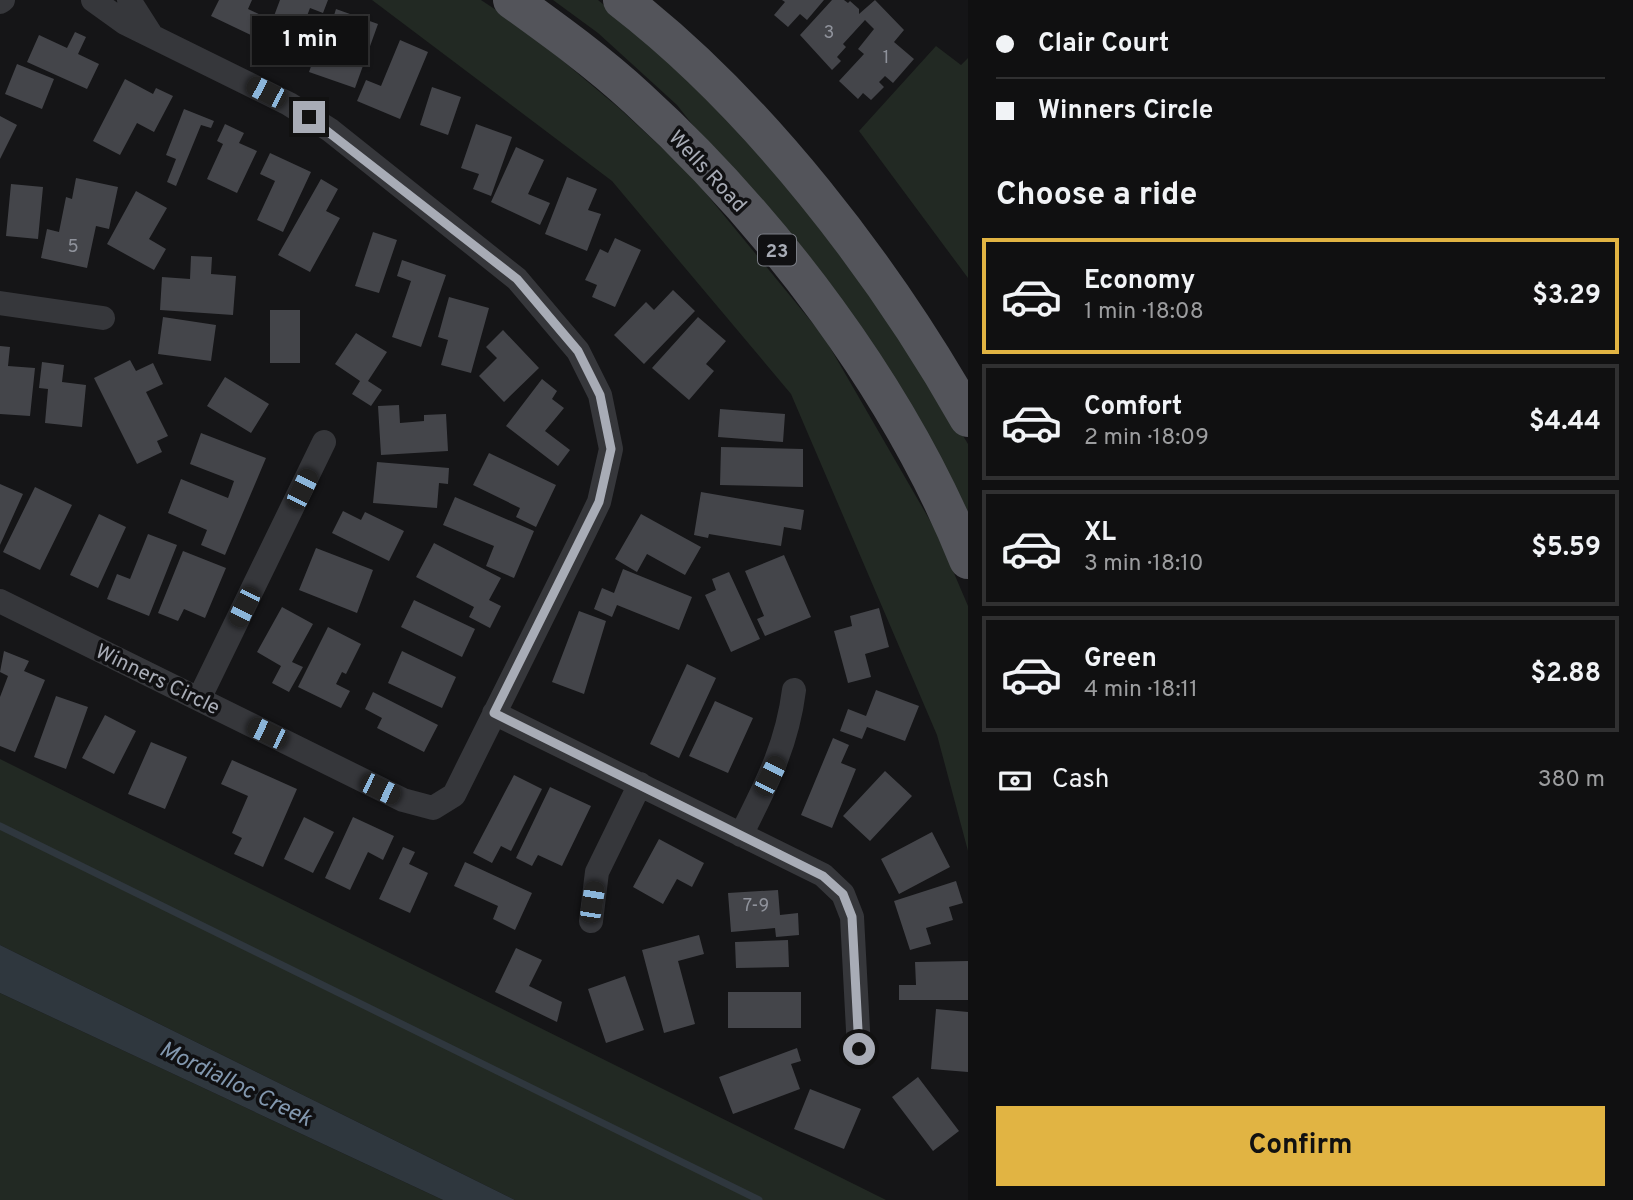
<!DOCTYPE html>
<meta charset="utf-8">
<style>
:root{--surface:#101011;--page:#1e1e1f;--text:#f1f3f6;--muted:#9c9d9f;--line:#303031;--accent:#e1b443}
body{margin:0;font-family:Overpass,sans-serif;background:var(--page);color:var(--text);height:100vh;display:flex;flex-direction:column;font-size:26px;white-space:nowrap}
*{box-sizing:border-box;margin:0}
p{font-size:23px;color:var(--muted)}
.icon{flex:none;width:38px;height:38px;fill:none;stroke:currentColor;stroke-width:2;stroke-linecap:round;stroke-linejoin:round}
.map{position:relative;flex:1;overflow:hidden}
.panel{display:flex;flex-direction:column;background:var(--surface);width:665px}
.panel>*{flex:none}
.guide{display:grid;align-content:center;height:154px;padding:0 28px;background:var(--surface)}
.end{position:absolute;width:32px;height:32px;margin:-16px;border:9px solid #a8acb6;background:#111;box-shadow:0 0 0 4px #111}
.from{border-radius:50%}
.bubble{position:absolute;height:49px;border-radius:0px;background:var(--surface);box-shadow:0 2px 5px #0004,0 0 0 2px var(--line);font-size:23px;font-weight:700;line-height:49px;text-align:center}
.car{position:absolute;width:21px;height:42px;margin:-21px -10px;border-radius:9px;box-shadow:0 0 5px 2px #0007;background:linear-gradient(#222 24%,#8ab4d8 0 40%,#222 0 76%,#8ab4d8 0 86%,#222 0)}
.guide b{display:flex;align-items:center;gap:24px;height:66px;font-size:26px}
.guide b+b{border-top:2px solid var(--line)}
.guide i{width:18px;height:18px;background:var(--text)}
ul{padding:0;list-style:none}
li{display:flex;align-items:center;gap:21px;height:116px;margin:0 14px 10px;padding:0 14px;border:4px solid var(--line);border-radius:0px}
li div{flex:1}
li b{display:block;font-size:26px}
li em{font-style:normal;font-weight:700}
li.active{border-color:var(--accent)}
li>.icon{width:63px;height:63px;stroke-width:1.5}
h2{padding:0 28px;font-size:32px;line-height:84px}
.pay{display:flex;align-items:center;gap:18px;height:77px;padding:0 28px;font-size:26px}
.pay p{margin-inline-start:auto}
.cta{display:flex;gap:14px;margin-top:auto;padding:14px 28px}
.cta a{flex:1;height:80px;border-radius:0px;background:var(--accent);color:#111;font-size:28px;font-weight:700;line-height:80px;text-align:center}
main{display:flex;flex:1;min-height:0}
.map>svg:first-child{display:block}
.green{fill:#222923}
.water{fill:#2f373e}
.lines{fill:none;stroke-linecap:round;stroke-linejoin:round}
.stream{stroke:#2f373e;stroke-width:7}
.building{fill:#44454a}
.street{stroke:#36373b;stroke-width:24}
.primary{stroke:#53545a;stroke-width:38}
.route{stroke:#a8acb6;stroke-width:9}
.labels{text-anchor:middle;stroke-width:7;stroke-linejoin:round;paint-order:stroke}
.number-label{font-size:18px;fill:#8f929b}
.shield{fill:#101012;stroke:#7a7d85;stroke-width:2}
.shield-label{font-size:19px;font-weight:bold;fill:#a8acb6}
.street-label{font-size:21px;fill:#a8acb6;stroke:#101012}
.water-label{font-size:23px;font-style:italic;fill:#8297ae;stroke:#101012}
</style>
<main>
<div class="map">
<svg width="968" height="1200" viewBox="0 0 968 1200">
<rect width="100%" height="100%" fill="#151517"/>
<!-- green -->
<path class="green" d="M372,0H481L526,30L619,108L690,174L824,337L936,531L968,606V851L937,735L791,394L612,181Z
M553,0H598L680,69L755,144L852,268L926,374L968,444V531L710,147L677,105L598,33Z
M936,46L961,65L968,58V278L859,131Z
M0,759L886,1200H515L0,945Z
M0,993L443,1200H0Z"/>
<!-- water -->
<path class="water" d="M0,945L515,1200H443L0,993Z"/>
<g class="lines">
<!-- stream -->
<path class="stream" d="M0,826L759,1200"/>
</g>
<!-- building -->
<path class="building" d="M219,0H252L248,9L265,17L255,37L211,16Z
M280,0H328L323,13L310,8L301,32L314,37L307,55L265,40Z
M782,0H824L807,20L800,14L788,27L774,15L785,2Z
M832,0H844L848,3L850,1L859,9V14L875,0L904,30L894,42L914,59L893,83L885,76L879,82L884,87L871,100L863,93L858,99L839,81L864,54L858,49L874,29L865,20L843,44L846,47L837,57L841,61L832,70L800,35Z
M336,9L378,24L355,88L309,72L319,44L336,50L342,33L330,28Z
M75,32L86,37L78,54L99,64L87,89L27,62L39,35L67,48Z
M400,40L428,52L400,119L357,101L366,80L381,86Z
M17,64L54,79L42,109L5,94Z
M125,79L153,94L156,88L173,96L154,132L137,123L120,155L93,141Z
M432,87L461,97L448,135L420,125Z
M184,109L214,121L211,128L201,125L176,186L167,182L176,159L166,155Z
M0,116L17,125L0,159Z
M225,124L244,133L239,143L257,151L237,193L207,179L223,144L217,141Z
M476,124L512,137L491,196L473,189L479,174L461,168Z
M516,147L544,160L528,194L550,203L540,225L491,202Z
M270,153L311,172L283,232L257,220L275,181L260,174Z
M567,177L597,189L588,210L601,214L587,251L545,234Z
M76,178L118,187L109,229L96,226L87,268L41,258L47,229L59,232L66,197L72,199Z
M321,179L338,189L326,211L340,218L310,272L278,255Z
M11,184L43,187L38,239L6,236Z
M136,191L167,208L149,239L166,249L154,270L107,244Z
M373,232L397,240L379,293L355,286Z
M615,238L641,250L615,307L592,297L597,285L585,280L600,249L608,253Z
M191,256L212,257L211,274L236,276L233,315L160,310L162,277L190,279Z
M402,260L446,275L421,347L392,337L411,281L397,276Z
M673,290L695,311L644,364L614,335L646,302L654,310Z
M449,297L489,308L471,373L441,365L448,340L438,337Z
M270,310H300V363H270Z
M163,317L216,325L211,361L158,354Z
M698,317L726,341L706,364L714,371L689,400L652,368Z
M503,330L539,368L504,402L479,376L497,358L486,347Z
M356,333L387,352L368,381L382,390L371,406L352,394L360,381L335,364Z
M0,346L10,347L8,366L35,368L30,416L0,414Z
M130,360L136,371L153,363L163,384L146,392L168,436L157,441L162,452L137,464L94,378Z
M42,362L64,365L62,382L86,385L82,427L45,423L48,389L39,388Z
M225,377L269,404L251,433L207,406Z
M542,379L557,391L552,399L564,408L545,431L570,450L558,466L506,426Z
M399,405L400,423L424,421V415L446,414L448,451L381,455L378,406Z
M720,409L785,414L783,442L718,437Z
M201,433L266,458L225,555L201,545L207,530L168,513L181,479L228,498L234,481L190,464Z
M721,447L803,449V487L720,485Z
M489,453L556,485L536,527L516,517L520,508L473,485Z
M377,462L449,468L448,484L439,483L437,508L373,503Z
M0,484L23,494L0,545Z
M35,487L72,505L40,570L3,552Z
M701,492L804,510L801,530L784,527L781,546L709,534L708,538L694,535Z
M455,497L534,531L514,578L486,566L494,546L443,525Z
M343,511L361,520L365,512L404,531L389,561L332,533Z
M99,514L126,527L98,588L70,575Z
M641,514L701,547L685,575L647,554L637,572L615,559Z
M148,534L177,545L149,616L107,599L117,574L130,579Z
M434,543L501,578L489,600L501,606L490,628L469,617L474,607L416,577Z
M316,548L373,570L357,613L299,590Z
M183,551L226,568L205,618L184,609L178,621L158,613Z
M784,555L811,617L765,636L757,619L764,616L745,571Z
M623,569L692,597L679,630L617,605L612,617L594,609L602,588L614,593Z
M729,572L760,639L731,652L705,595L716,590L712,579Z
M414,600L475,629L462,657L401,627Z
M282,607L313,624L292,662L303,667L289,692L272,683L281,666L257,652Z
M879,608L889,647L865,654L871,677L848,683L834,631L852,626L850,616Z
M579,611L606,621L584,694L552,682Z
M328,627L361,644L346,674L342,672L336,684L350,691L341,708L298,687Z
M4,651L29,661L24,671L45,680L15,752L0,746V697L8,676L0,672Z
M402,651L456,677L442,708L388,683Z
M687,664L716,678L679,758L650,744Z
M876,690L919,706L905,741L867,727L862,739L840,731L848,709L866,716Z
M373,692L438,725L424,752L377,728L382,718L365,709Z
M56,696L88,707L66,769L34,757Z
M715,701L753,718L728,773L689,756Z
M105,715L136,731L114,774L82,758Z
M833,738L849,745L841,763L856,769L832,828L801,815Z
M151,742L187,757L165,809L128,794Z
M232,760L297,789L263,867L234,854L242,838L232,833L248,796L221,784Z
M885,771L912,796L870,841L843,816Z
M514,775L542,789L511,851L501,846L492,863L473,853Z
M550,787L591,806L562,866L538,855L532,866L516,858Z
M304,817L334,832L313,873L284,859Z
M353,817L394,836L383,860L368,852L350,890L325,878Z
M932,832L950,867L899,894L881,859Z
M659,839L704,863L692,887L677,879L663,904L633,887Z
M403,847L415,852L409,864L428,873L410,913L379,899Z
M465,862L532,893L515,930L493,919L498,906L454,886Z
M956,881L963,903L949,907L953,920L926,928L931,944L910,950L894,901Z
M778,890L780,915L798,913L799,935L776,937L775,928L731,932L728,893Z
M699,935L704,954L678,961L695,1024L664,1033L642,950Z
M788,940L789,967L736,968L735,942Z
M516,948L542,960L529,986L562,1002L557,1022L495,992Z
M968,961V1000H899V985H916L915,962Z
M625,976L644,1030L606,1043L588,989Z
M728,992H801V1028H728Z
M936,1009L968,1012V1072L931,1069Z
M797,1048L801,1061L791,1064L800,1089L733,1114L719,1077Z
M918,1077L959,1131L933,1151L892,1097Z
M810,1089L861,1109L844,1149L794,1129Z"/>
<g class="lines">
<!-- street -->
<path class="street" d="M129,0L150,33
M0,2L3,0
M0,303L103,318
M0,601L403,800L433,808L454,795L586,529L599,502L611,449L600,395L578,351L517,279L330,130L289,104L125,23L93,0
M199,699L324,442
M494,713L823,875L843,894L852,917L859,1049
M741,835C766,785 787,746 794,690
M591,921L597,872L640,784"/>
<!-- primary -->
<path class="primary" d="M512,0C555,31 598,62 637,98C772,221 900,390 968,560
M622,0C758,105 884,269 968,418"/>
</g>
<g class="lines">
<!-- route -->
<path class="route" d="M309,117L517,279L578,351L600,395L611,449L599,502L494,713L823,876L843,894L852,917L859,1049"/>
</g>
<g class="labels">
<!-- number labels -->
<g class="number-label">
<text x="829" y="38">3</text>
<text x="886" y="63">1</text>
<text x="73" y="252">5</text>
<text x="756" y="911">7-9</text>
</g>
<!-- shield labels -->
<rect class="shield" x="758" y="234.5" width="38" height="31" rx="5"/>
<g class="shield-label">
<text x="777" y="257">23</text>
</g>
<!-- street labels -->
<g class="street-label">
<text transform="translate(708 171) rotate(47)" y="7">Wells Road</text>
<text transform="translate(158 679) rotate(26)" y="7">Winners Circle</text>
</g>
<!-- water labels -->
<g class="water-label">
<text transform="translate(236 1083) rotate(26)" y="8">Mordialloc Creek</text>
</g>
</g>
</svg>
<i class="end from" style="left:859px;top:1049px"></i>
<i class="end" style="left:309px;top:117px"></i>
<div class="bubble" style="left:252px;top:16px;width:116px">1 min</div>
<i class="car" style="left:266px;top:92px;rotate:297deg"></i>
<i class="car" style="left:302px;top:489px;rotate:26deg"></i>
<i class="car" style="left:244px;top:607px;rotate:206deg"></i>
<i class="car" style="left:267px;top:733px;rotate:296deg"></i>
<i class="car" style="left:770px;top:776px;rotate:27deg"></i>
<i class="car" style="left:380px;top:789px;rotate:116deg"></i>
<i class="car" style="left:592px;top:902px;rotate:9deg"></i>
</div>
<section class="panel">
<div class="guide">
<b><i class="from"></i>Clair Court</b>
<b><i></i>Winners Circle</b>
</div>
<h2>Choose a ride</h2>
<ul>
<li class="active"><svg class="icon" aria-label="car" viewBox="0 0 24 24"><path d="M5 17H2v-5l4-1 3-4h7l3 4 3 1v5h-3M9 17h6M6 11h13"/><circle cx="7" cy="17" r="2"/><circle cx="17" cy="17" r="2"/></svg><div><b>Economy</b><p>1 min · 18:08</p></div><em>$3.29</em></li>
<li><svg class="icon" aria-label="car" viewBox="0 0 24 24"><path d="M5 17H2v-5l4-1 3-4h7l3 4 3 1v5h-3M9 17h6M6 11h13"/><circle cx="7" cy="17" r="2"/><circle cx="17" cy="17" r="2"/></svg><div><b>Comfort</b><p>2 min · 18:09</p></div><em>$4.44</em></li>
<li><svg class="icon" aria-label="car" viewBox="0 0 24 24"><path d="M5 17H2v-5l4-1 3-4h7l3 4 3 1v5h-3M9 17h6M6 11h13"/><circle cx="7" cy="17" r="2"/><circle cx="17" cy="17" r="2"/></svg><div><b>XL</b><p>3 min · 18:10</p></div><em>$5.59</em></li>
<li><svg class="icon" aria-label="car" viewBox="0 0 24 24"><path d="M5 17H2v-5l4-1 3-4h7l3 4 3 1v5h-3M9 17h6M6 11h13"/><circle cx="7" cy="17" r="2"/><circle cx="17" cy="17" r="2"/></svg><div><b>Green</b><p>4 min · 18:11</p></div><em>$2.88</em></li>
</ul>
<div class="pay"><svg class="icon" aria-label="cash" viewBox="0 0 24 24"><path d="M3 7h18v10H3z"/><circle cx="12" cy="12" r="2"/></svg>Cash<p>380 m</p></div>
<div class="cta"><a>Confirm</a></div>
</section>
</main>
